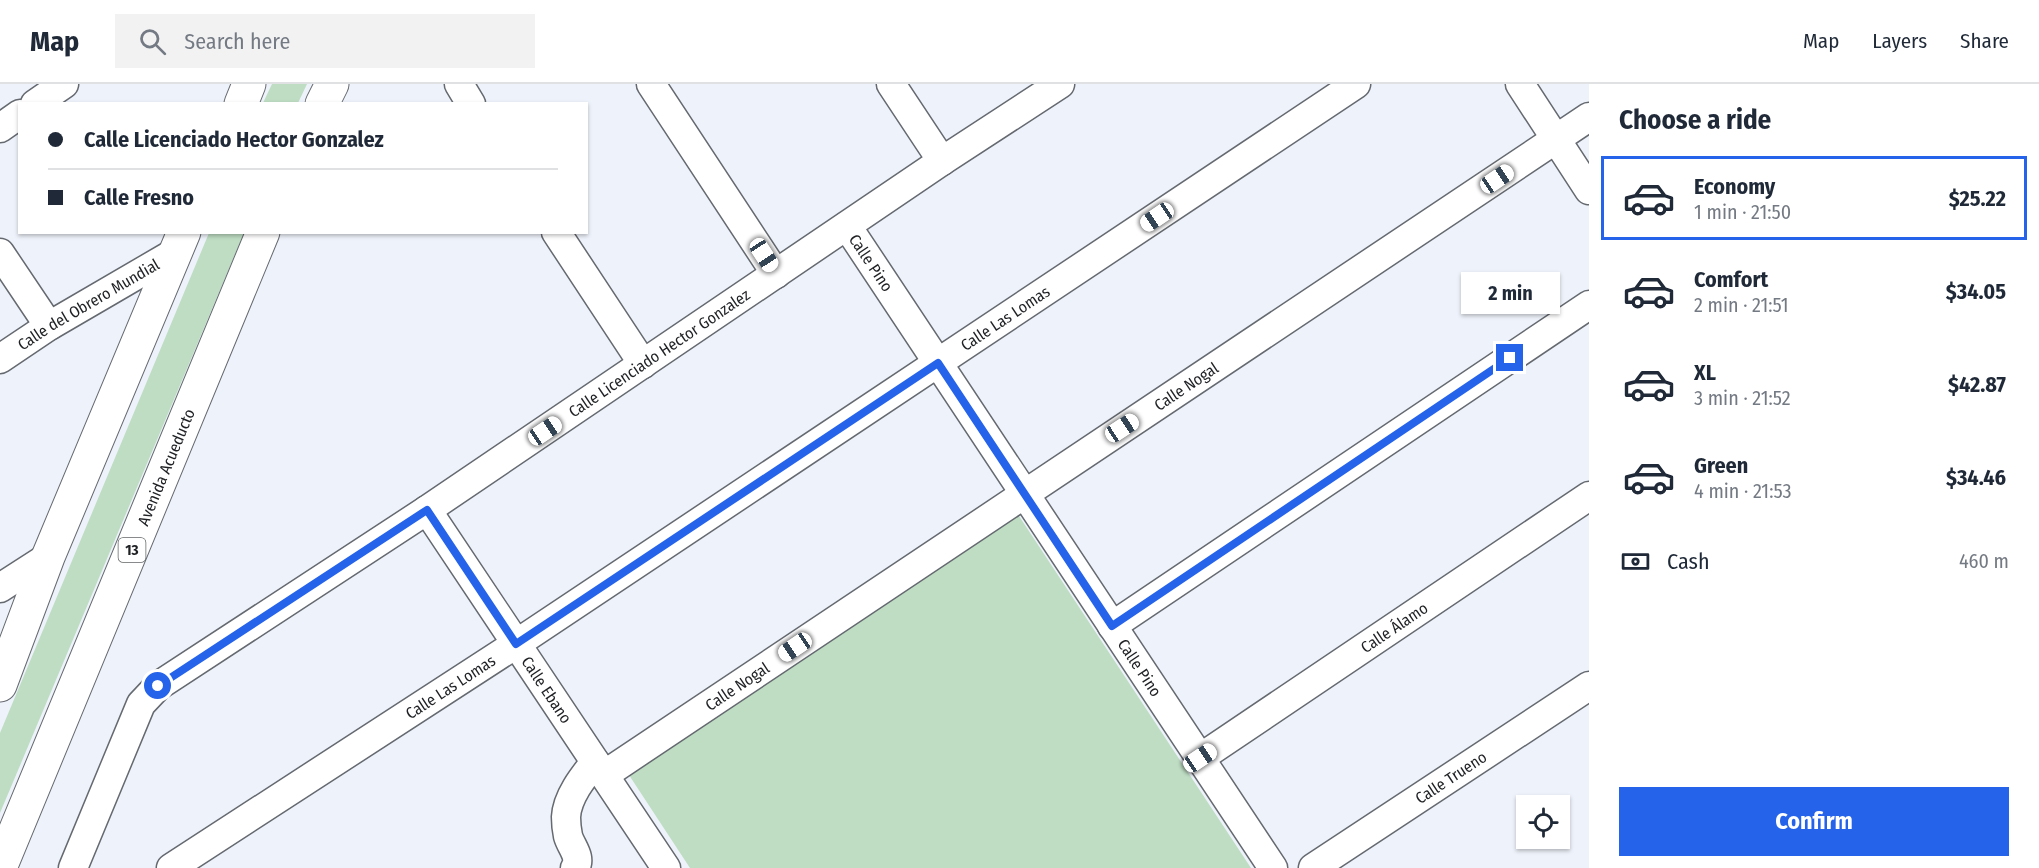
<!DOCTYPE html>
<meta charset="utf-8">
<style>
:root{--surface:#fff;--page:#f2f2f3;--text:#1f2937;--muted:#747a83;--line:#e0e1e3;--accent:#2563eb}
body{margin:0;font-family:"Fira Sans Condensed",sans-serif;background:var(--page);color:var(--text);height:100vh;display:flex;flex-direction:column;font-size:22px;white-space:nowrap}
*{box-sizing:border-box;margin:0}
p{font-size:20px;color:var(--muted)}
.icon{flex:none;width:33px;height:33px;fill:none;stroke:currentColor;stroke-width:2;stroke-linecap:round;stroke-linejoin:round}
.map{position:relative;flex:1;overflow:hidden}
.details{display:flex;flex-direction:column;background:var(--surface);width:450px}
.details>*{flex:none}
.guide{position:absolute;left:18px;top:18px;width:570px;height:132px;border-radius:0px;box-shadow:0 2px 4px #0004;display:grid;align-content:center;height:132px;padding:0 30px;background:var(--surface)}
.tools{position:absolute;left:1516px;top:711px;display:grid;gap:12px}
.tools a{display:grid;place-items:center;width:54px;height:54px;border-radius:0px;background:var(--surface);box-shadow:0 2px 4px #0004;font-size:30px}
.end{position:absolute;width:27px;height:27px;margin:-14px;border:8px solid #2563eb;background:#fff;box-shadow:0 0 0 3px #fff}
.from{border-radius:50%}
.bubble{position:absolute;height:42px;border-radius:0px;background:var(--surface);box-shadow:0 2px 4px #0004;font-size:20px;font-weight:700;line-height:42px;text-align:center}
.car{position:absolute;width:18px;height:36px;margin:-18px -9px;border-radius:8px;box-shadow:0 0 4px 2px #0007;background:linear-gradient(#fff 24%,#345 0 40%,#fff 0 76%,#345 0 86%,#fff 0)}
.guide b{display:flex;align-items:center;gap:21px;height:57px;font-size:22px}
.guide b+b{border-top:2px solid var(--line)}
.guide i{width:15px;height:15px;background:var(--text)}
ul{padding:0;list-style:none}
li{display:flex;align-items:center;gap:18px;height:84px;margin:0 12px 9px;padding:0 18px;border:3px solid transparent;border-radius:0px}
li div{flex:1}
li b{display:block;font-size:22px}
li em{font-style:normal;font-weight:700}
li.active{border-color:var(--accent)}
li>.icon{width:54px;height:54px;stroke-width:1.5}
h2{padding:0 30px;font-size:27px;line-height:72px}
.pay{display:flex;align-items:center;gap:15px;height:66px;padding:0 30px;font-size:22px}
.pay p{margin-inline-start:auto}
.action{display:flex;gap:12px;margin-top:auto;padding:12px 30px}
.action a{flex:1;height:69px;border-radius:0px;background:var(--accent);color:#fff;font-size:24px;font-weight:700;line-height:69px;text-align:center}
header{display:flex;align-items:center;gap:36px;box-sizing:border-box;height:84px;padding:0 30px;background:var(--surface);border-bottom:2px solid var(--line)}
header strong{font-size:28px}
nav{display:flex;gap:33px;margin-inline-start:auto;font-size:21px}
.search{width:420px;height:54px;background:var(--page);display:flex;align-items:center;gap:15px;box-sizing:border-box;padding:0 21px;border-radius:0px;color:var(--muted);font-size:22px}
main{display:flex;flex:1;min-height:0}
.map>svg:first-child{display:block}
.green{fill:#beddc3}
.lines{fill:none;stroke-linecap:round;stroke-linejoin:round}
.minor-casing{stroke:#656970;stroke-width:31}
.major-casing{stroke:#656970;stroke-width:35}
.minor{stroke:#fff;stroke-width:28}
.major{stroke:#fff;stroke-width:33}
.route{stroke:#2563eb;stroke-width:8}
.labels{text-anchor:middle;stroke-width:4.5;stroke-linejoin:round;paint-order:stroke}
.shield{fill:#fff;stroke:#626466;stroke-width:1.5}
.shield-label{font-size:15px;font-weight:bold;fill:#1f2124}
.street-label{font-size:16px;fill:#1f2124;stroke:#fff}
</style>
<header>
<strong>Map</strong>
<div class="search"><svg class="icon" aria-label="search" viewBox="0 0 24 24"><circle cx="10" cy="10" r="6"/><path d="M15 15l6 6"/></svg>Search here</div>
<nav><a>Map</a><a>Layers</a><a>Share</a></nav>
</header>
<main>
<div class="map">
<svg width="1589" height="784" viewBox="0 0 1589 784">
<rect width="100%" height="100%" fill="#eef2fa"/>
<!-- green -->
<path class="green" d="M272,0H307L298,19H263Z
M209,149H244L0,729V649Z
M1017,429L1251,784H690L629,691Z"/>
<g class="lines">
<!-- minor casing -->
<g class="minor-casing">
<g id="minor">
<path d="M459,0L471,20"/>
<path d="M651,0L776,190"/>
<path d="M891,0L942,77"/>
<path d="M1520,0L1589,106"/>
<path d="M35,20L64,0"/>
<path d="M0,44L20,30"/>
<path id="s1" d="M847,142L1273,784"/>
<path d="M556,148L643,280"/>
<path d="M0,169L49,242"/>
<path id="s2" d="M0,275L49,242L176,168"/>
<path id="s3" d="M427,426L666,784"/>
<path d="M0,504L48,473"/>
<path d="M1112,542L1589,221"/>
<path id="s4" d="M1200,674L1589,412"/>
<path id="s5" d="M604,691L1589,33"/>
<path id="s6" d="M73,784L141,620L158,602L427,426L942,77L1060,0"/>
<path id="s7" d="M171,784L516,560L1356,0"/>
<path d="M575,784C582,773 571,763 568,752C567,747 566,739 566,733C567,713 583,693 595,678"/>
<path id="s8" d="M1313,784L1589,602"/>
</g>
</g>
<!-- major casing -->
<g class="major-casing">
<g id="major">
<path d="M241,20L249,0"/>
<path d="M322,20L332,0"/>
<path d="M0,601L48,473L184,148"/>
<path id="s9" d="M0,784L263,148"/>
</g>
</g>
<!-- minor -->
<use href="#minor" class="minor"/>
<!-- major -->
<use href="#major" class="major"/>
</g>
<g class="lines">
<!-- route -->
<path class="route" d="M158,602L427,426L516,560L938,279L1112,542L1510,274"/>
</g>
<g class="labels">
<!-- shield labels -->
<rect class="shield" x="118.5" y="454" width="27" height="24" rx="4.5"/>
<g class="shield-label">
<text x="132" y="471">13</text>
</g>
<!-- street labels -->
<g class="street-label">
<text dy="6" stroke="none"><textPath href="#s1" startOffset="44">Calle Pino</textPath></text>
<text dy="6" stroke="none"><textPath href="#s2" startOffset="104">Calle del Obrero Mundial</textPath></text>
<text dy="6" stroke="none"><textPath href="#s7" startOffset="999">Calle Las Lomas</textPath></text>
<text dy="6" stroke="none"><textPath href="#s6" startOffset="804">Calle Licenciado Hector Gonzalez</textPath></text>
<text dy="6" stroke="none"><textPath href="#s5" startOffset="700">Calle Nogal</textPath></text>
<text dy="6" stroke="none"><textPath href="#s9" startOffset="434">Avenida Acueducto</textPath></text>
<text dy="6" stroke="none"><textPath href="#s4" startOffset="234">Calle Álamo</textPath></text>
<text dy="6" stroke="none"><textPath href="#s1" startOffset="530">Calle Pino</textPath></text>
<text dy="6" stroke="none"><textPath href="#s5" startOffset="160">Calle Nogal</textPath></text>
<text dy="6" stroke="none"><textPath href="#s7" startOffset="333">Calle Las Lomas</textPath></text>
<text dy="6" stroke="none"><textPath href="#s3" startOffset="216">Calle Ebano</textPath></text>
<text dy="6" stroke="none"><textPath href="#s8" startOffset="165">Calle Trueno</textPath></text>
</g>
</g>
</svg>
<div class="tools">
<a><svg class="icon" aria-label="locate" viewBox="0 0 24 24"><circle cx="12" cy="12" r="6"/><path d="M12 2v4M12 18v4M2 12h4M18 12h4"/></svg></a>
</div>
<i class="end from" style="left:158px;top:602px"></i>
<i class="end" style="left:1510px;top:274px"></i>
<div class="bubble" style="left:1461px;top:188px;width:99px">2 min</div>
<i class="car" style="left:1497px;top:95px;rotate:56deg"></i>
<i class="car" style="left:1157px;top:133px;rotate:236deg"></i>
<i class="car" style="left:764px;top:171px;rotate:147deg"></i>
<i class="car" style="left:1122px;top:344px;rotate:57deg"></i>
<i class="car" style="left:545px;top:347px;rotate:56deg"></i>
<i class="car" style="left:795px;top:563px;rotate:236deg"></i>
<i class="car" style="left:1200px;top:674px;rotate:56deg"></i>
<div class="guide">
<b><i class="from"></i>Calle Licenciado Hector Gonzalez</b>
<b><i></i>Calle Fresno</b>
</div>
</div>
<section class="details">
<h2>Choose a ride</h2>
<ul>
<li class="active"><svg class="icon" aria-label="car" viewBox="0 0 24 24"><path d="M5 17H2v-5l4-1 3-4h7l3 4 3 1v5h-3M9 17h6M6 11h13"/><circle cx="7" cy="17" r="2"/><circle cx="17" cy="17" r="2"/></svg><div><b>Economy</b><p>1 min · 21:50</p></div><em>$25.22</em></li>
<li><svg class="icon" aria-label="car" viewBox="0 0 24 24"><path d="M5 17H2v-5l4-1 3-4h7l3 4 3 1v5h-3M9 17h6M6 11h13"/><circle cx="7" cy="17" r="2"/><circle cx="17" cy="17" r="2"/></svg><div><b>Comfort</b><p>2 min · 21:51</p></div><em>$34.05</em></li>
<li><svg class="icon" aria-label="car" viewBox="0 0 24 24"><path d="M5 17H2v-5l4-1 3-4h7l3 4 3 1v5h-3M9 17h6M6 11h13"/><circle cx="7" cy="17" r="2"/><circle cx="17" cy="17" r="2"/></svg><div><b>XL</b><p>3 min · 21:52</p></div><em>$42.87</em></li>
<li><svg class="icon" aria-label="car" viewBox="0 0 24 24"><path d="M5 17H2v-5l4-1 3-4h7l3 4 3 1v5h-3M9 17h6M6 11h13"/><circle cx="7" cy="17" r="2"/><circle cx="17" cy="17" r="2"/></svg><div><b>Green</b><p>4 min · 21:53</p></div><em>$34.46</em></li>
</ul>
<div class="pay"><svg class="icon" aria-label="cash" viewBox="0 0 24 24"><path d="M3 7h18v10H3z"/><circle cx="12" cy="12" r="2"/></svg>Cash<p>460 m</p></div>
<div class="action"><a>Confirm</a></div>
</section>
</main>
